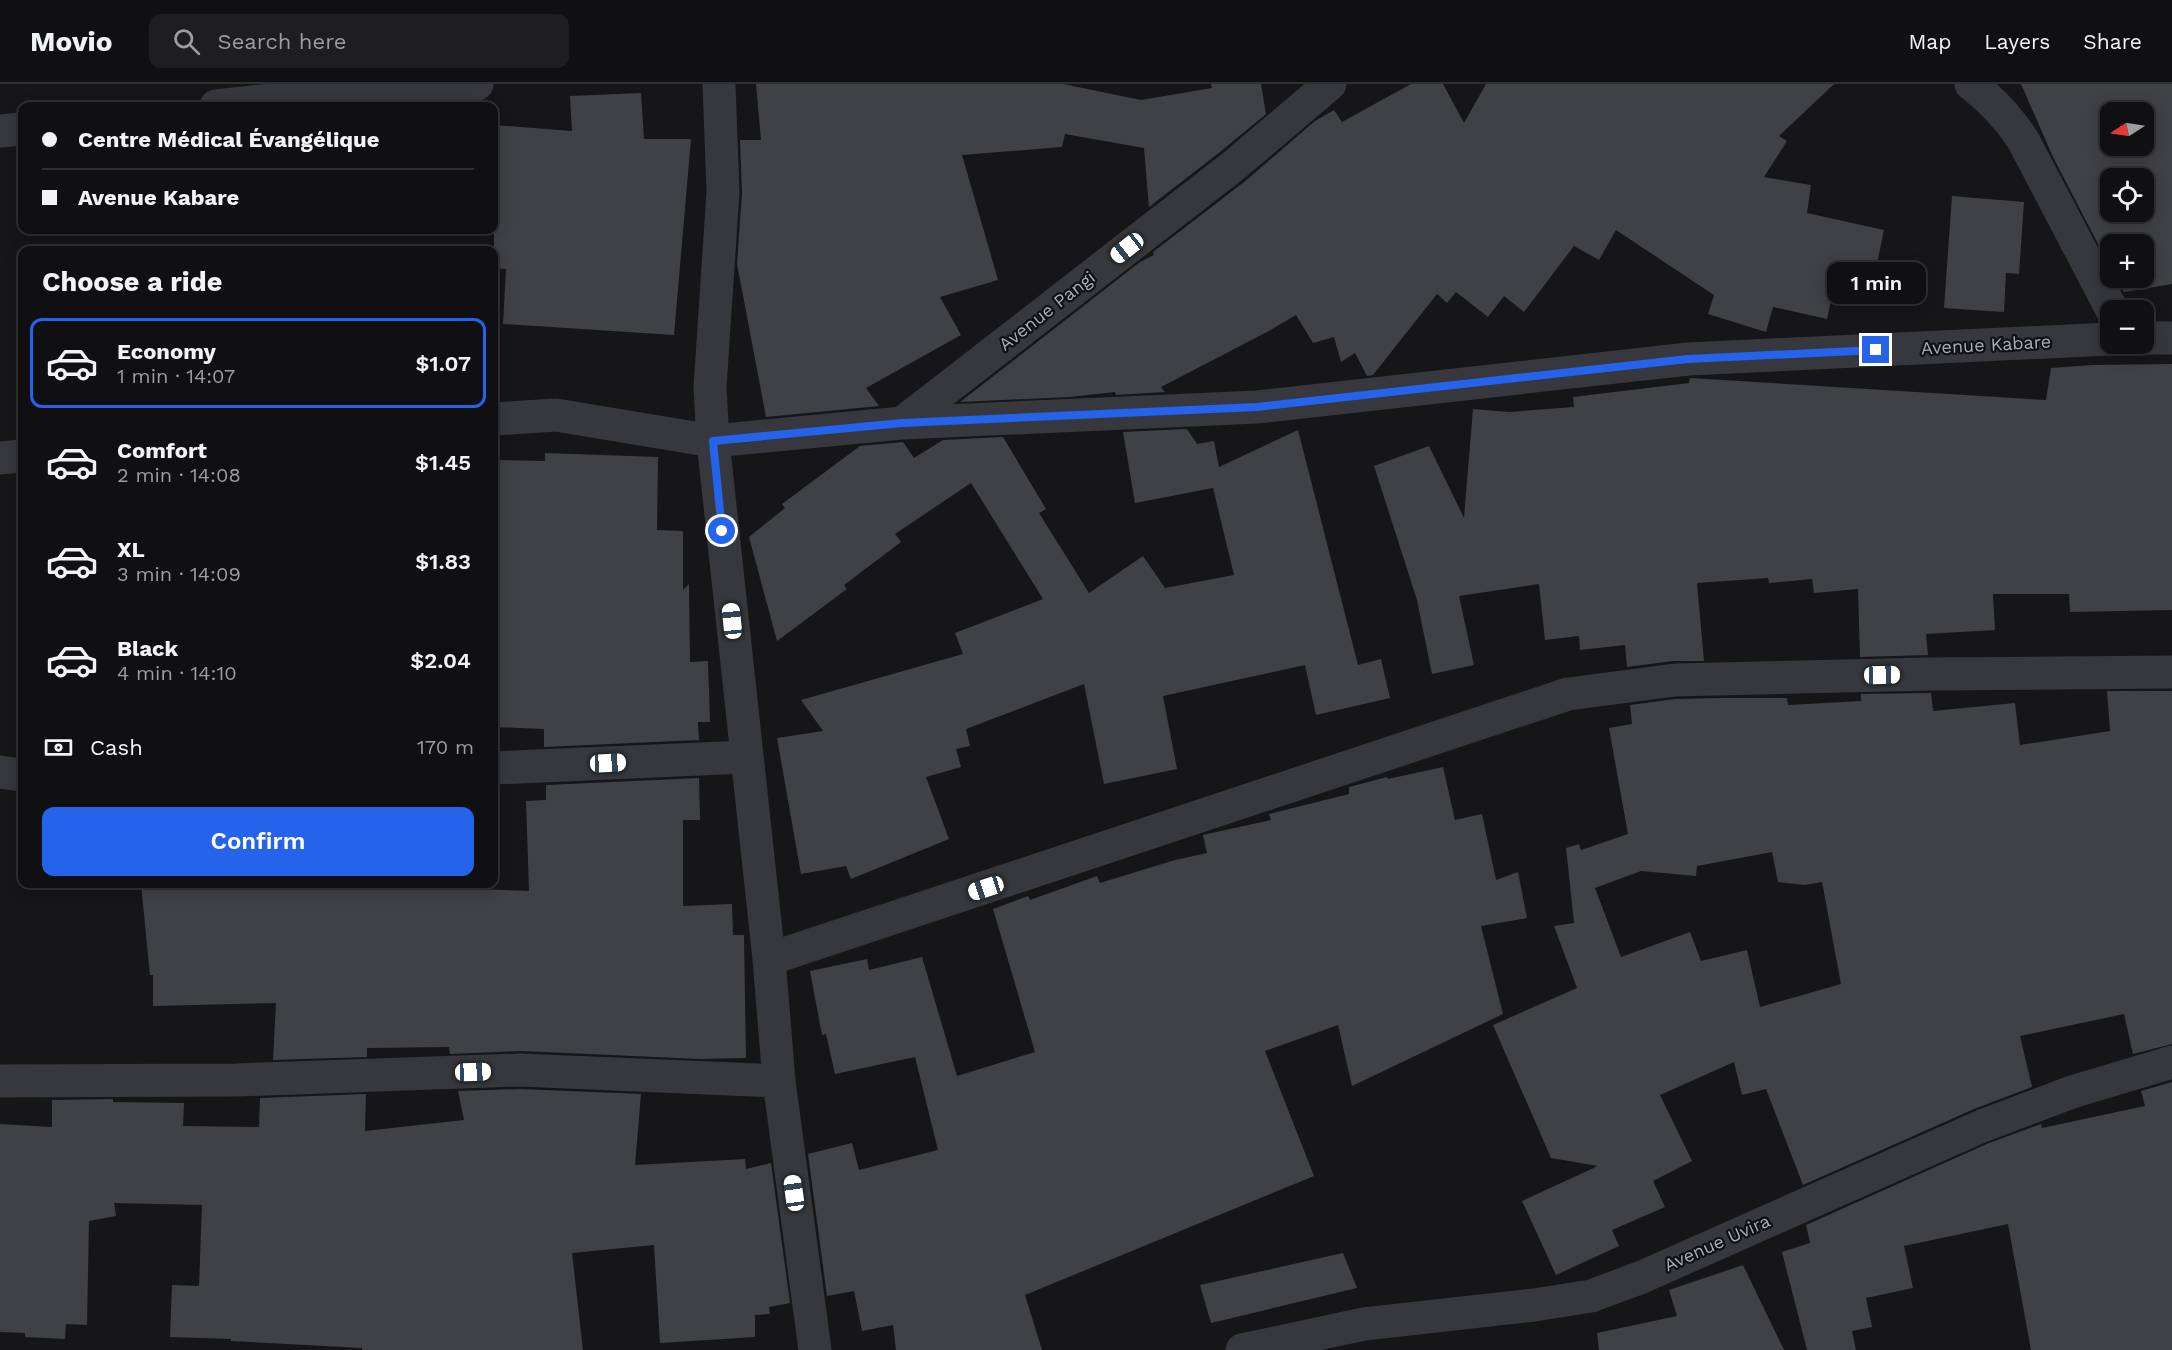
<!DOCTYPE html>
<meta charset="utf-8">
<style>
:root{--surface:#101012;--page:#1e1e20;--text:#f1f3f6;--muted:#9c9d9f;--line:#303032;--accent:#2563eb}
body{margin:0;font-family:"Work Sans",sans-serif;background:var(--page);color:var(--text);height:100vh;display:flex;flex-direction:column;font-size:22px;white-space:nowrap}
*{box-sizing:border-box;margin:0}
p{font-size:20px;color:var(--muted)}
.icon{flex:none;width:33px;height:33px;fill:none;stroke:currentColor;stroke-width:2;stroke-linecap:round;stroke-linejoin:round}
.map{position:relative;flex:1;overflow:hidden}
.sheet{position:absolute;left:18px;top:162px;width:480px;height:642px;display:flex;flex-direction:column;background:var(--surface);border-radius:12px;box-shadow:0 3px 15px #0003,0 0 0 2px var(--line)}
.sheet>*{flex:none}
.banner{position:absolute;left:18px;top:18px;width:480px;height:132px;border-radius:12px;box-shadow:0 3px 15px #0003,0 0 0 2px var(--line);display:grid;align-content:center;height:132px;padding:0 24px;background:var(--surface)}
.needle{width:39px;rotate:258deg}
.fabs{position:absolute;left:2100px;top:18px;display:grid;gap:12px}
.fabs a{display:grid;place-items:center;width:54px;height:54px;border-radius:12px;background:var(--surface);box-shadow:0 3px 15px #0003,0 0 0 2px var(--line);font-size:30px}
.end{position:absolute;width:27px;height:27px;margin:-14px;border:8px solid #2563eb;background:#fff;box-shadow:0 0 0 3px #fff}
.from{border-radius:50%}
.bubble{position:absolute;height:42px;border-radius:12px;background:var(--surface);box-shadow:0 3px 15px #0003,0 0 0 2px var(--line);font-size:20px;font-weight:600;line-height:42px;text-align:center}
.car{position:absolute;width:18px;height:36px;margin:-18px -9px;border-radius:8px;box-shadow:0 0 4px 2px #0007;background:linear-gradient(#fff 24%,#345 0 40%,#fff 0 76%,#345 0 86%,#fff 0)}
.banner b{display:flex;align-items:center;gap:21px;height:57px;font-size:22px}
.banner b+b{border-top:2px solid var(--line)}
.banner i{width:15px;height:15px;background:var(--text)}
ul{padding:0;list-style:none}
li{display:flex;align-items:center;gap:18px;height:90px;margin:0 12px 9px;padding:0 12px;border:3px solid transparent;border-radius:12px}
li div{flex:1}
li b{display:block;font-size:22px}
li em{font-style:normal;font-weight:600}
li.active{border-color:var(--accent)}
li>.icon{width:54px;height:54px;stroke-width:1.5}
h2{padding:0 24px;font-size:27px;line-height:72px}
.pay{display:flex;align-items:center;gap:15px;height:66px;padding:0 24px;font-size:22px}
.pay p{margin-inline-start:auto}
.primary-button{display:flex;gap:12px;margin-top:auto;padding:12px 24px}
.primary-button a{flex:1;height:69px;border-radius:12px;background:var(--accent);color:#fff;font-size:24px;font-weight:600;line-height:69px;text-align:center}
header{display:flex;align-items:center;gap:36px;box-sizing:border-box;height:84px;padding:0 30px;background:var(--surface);border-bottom:2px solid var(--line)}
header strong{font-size:28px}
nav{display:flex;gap:33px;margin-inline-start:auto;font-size:21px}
.search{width:420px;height:54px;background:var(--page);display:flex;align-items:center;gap:15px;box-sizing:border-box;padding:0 21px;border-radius:12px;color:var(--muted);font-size:22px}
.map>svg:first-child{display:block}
.building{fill:#404145;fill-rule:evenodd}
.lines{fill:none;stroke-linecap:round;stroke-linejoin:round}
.minor{stroke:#37383d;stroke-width:33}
.route{stroke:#2563eb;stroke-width:8}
.labels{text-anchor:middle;stroke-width:4.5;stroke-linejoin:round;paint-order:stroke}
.street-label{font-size:18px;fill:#a8adb8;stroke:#111113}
</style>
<header>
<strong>Movio</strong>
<div class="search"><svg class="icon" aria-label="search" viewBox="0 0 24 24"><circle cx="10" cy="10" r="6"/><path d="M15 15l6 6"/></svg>Search here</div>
<nav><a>Map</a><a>Layers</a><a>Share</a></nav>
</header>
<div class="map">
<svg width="2172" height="1266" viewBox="0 0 2172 1266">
<rect width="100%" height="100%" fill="#161618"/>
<!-- building -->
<path class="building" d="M756,0H1063L1141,16L1212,4L1211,0H1261L1266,30L1220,68L1149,123L1144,64L1065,50L1062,63L962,71L998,196L940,213L961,251L866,304L879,322L766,333L737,180L742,109L740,56H761Z
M1411,0H1443L1464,39L1486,0H1834L1779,52L1787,57L1764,93L1811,101L1807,129L1884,146L1870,214L1833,206L1827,235L1773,223L1766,248L1708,230L1714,211L1616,146L1599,176L1574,162L1524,228L1504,212L1488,233L1456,208L1447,219L1437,210L1373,291L1367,292L1355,269L1341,278L1334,253L1313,259L1296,231L1267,248L1161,303L1165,308L1116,311L1115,308L1070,313L960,318L1140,178L1154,171L1153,168L1244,98L1315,37L1334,26L1342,38Z
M2021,0H2172V200L2124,208L2116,194H2144V160H2110V183L2053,73ZM2110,28H2144V62H2110ZM2110,94H2144V128H2110Z
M641,9L644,55H691L674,251L503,240L506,185L494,184V41L572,47L570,12Z
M1952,112L2024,118L2019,190L2006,189L2004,228L1944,224Z
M2172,280V526L2070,528L2069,510H1993L1995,546L1926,550L1928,571L1860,573L1858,505L1814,509L1812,495L1769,499L1768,494L1697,499L1704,577H1673L1627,583L1625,561L1580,566L1579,552L1545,556L1539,500L1459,512L1474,581L1432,590L1417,516L1374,382L1429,362L1464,434L1473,325L1509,328L1574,323L1573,313L1689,299L1690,294L2046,316L2051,284L2093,281Z
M1187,345L1197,360L1214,357L1219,383L1298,346L1358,581L1381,575L1390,614L1316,631L1305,581L1163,612L1177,685L1104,700L1084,600L966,645L970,662L956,665L961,683L926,693L949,755L851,795L846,782L801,790L777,654L823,647L801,616L963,570L955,549L1043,515L971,399L895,450L901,458L844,501L847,505L777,557L749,453L785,424L782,420L860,362L903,358L914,374L943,356L1003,353L1046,425L1039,429L1089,509L1143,472L1165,504L1234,491L1213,404L1135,419L1123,348Z
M545,369L658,373L657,446L683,447V506L689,500L690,578L708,577L710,638H698L699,656L544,663V645L494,643V376L545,377Z
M2107,607H2172V960L2133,970L2124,930L2020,952L2032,1003L1974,1025L1803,1101L1766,1005L1742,1011L1734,978L1660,1011L1692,1077L1653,1097L1665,1123L1612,1146L1619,1162L1556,1191L1522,1117L1598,1082L1551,1074L1493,941L1577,904L1554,842L1574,839L1566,764L1579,760L1581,766L1628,750L1609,644L1632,640L1630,621L1676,615L1721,614H1787L1788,621L1861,617V610L1931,609L1933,627L2015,619L2020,661L2110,647ZM1772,768L1778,798L1805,801L1822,798L1841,900L1760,923L1747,866L1701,877L1690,848L1621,873L1595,804L1641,787L1696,792L1697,782Z
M1443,683L1455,736L1482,730L1496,796L1518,788L1527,834L1481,842L1503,930L1352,1002L1338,941L1265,967L1314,1092L1025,1211L1042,1266H896L893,1241L862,1247L854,1207L827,1212L808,1070L852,1059L859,1086L938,1066L915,973L835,990L826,950L822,951L810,887L867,875L869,886L922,873L957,992L1035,968L993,825L1028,812L1030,816L1097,792L1100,799L1175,776L1207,769L1203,751L1271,736L1269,730L1349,710V703L1387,693L1388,695Z
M699,694L700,736H683V822L732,820L733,851H744L746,974L700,975L521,967L450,970L449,963L367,964V973L273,976L276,919L153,922V891H150L141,800H450V804L529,807L526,717L546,716V701Z
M2172,998V1266H2031L2008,1140L1904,1162L1913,1204L1866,1214L1872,1243L1852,1247L1856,1266H1807L1782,1168L1810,1159L1806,1141L1989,1059L2041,1040L2042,1044L2145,1022L2141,1007Z
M520,1005L641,1010L635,1081L745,1075L746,1085L771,1079L790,1219L769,1223L770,1230L755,1231V1253L660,1259L654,1161L572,1169L583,1266H362V1264L231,1257V1255L170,1253L172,1201L199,1202L202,1121L114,1119L116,1132L89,1137L87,1241L66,1240L65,1255L25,1253V1249L0,1248V1040L52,1043V1016L113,1015V1018L184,1019L183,1042L259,1043L260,1014L366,1010L365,1047L464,1036L458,1007Z
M1343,1169L1357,1204L1211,1239L1200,1201Z
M1743,1181L1784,1266H1599L1597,1249L1677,1232L1669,1206Z"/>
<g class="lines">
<!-- minor -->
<path class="minor" d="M719,0L723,108L710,303L713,357L769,875L779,997L815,1266
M1971,0C1993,17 2008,33 2023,56L2112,226
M216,22L281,15L477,0
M0,47L22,45
M2144,254H2172
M494,335L556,331L713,357L902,339L1257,323L1688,275L2110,255
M902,339L1232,83L1330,0
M0,374L22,372
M494,684L746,673
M0,688L22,691
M769,875L1568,610L1675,596L1929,590L2172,588
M0,997L236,996L520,986L779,997
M1242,1266L1364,1240L1534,1221L1591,1212L1642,1193L1982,1042L2072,1008L2172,978"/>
</g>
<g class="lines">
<!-- route -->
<path class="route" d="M722,447L713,357L902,339L1257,323L1688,275L1876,266"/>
</g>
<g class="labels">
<!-- street labels -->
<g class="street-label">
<text transform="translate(1047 227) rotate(-38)" y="6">Avenue Pangi</text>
<text transform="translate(1986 261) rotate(-3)" y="6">Avenue Kabare</text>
<text transform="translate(1717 1159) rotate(-24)" y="6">Avenue Uvira</text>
</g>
</g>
</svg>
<div class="fabs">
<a><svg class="needle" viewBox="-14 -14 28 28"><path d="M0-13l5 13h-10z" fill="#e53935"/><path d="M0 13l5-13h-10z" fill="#9c9d9f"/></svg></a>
<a><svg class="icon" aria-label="locate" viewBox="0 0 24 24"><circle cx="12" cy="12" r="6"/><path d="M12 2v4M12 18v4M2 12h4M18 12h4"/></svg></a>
<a>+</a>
<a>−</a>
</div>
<i class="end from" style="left:722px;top:447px"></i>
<i class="end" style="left:1876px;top:266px"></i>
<div class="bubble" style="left:1827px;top:178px;width:99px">1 min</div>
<i class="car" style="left:1127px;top:164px;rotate:232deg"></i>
<i class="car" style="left:732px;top:537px;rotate:354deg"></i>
<i class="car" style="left:1882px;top:591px;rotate:89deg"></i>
<i class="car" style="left:608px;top:679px;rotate:87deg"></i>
<i class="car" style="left:986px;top:804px;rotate:252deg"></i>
<i class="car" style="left:473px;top:988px;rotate:88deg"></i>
<i class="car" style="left:794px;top:1109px;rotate:352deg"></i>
<div class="banner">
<b><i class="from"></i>Centre Médical Évangélique</b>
<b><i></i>Avenue Kabare</b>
</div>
<section class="sheet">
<h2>Choose a ride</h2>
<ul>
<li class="active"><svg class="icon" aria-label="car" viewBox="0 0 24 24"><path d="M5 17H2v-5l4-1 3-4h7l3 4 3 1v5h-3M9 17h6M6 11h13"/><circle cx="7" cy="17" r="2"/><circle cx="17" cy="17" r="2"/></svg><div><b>Economy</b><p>1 min · 14:07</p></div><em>$1.07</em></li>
<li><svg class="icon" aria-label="car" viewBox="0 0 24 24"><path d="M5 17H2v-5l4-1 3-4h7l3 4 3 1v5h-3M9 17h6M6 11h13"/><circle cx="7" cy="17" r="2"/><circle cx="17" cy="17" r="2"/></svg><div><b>Comfort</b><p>2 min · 14:08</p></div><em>$1.45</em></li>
<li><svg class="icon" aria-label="car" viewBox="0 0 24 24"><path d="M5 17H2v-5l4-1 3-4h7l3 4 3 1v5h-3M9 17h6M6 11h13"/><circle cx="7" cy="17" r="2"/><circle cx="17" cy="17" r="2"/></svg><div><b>XL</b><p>3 min · 14:09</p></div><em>$1.83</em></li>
<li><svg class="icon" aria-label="car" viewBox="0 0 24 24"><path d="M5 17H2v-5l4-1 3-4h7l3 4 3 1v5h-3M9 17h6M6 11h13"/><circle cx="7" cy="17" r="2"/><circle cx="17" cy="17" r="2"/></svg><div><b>Black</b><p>4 min · 14:10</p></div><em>$2.04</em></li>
</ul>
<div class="pay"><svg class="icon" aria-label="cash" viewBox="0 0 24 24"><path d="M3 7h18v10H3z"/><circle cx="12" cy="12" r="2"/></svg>Cash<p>170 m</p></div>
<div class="primary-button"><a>Confirm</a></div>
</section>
</div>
